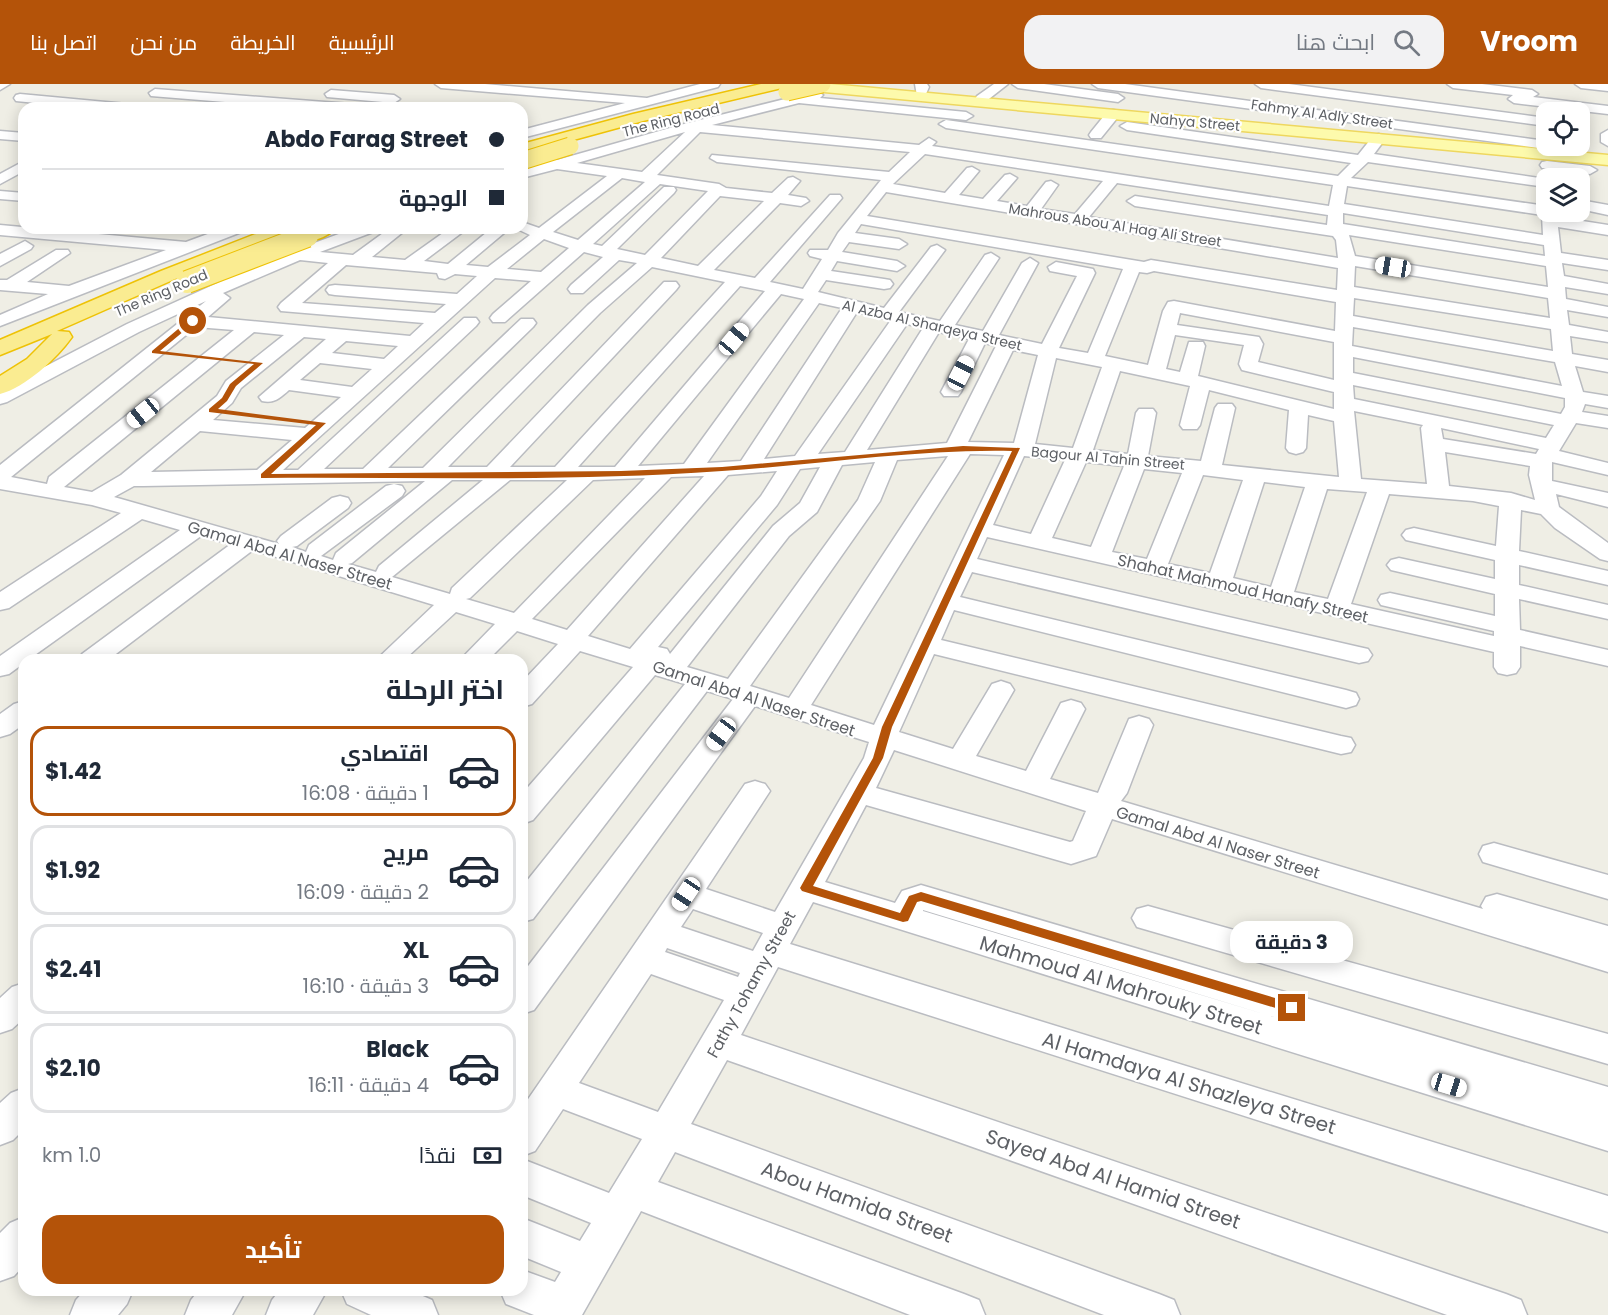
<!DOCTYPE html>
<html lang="ar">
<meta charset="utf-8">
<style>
:root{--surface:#fff;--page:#f2f2f3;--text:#1f2937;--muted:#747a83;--line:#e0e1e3;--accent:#b45309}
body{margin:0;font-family:Poppins,Cairo,sans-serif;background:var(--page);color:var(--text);direction:rtl;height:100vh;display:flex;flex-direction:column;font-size:22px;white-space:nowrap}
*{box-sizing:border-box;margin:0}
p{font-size:20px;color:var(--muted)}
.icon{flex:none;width:33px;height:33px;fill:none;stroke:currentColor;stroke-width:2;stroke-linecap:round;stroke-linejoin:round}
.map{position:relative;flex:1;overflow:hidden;direction:ltr}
.sheet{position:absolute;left:18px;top:570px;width:510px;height:642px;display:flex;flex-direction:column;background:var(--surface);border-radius:18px;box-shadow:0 3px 15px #0003;direction:rtl}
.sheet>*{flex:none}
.top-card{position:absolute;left:18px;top:18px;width:510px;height:132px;border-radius:18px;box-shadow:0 3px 15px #0003;direction:rtl;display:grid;align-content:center;height:132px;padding:0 24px;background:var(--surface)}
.controls{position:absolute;left:1536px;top:18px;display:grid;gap:12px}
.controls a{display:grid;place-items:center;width:54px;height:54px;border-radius:12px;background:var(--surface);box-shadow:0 3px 15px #0003;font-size:30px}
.end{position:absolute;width:27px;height:27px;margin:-14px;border:8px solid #b45309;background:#fff;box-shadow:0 0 0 3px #fff}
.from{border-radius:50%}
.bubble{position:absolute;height:42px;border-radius:18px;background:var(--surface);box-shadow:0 3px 15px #0003;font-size:20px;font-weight:700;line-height:42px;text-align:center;direction:rtl}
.car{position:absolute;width:18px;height:36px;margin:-18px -9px;border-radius:8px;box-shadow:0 0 4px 2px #0007;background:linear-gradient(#fff 24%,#345 0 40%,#fff 0 76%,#345 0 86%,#fff 0)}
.top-card b{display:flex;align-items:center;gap:21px;height:57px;font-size:22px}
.top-card b+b{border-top:2px solid var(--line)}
.top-card i{width:15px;height:15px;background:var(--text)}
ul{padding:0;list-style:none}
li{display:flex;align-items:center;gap:18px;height:90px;margin:0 12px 9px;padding:0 12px;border:3px solid var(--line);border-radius:18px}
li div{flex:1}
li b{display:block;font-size:22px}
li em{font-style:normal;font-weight:700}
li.active{border-color:var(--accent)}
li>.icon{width:54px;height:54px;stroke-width:1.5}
h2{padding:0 24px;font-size:27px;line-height:72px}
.pay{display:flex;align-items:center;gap:15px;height:66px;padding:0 24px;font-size:22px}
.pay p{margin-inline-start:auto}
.cta{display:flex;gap:12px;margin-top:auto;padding:12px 24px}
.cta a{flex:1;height:69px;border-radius:18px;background:var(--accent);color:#fff;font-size:24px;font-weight:700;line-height:69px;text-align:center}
header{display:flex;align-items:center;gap:36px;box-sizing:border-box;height:84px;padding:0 30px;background:var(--accent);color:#fff}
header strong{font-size:28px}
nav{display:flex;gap:33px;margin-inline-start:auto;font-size:21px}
.search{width:420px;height:54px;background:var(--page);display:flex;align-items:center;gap:15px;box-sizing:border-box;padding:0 21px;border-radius:18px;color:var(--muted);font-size:22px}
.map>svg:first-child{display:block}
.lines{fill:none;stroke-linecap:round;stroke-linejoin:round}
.minor-casing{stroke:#babcc1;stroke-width:3}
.major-casing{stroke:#eed75f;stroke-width:3}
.highway-casing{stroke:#eec206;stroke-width:3}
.minor{fill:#fff;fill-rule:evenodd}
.major{fill:#fdfaac;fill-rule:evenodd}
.highway{fill:#faec91;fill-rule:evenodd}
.highway-bridge-far1-casing{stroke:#eec206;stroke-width:19;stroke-linecap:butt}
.highway-bridge-casing{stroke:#eec206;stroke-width:24;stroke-linecap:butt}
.highway-bridge-far1{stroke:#faec91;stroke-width:17}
.highway-bridge{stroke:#faec91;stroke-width:22}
.route{fill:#b45309}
.labels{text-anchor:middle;stroke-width:4.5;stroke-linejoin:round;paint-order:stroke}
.far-street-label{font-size:14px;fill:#5d6065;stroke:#fff}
.street-label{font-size:16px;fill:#5d6065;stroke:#fff}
.near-street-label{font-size:20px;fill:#5d6065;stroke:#fff}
</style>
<header>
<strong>Vroom</strong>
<div class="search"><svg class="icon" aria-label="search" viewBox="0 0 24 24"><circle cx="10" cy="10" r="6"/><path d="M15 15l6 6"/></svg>ابحث هنا</div>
<nav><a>الرئيسية</a><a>الخريطة</a><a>من نحن</a><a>اتصل بنا</a></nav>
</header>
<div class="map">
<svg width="1608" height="1231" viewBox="0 0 1608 1231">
<rect width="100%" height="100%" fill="#efeee5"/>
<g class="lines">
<!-- minor casing -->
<g class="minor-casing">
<path id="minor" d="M0,0H10L0,6Z
M435,0H485L647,14L700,0H720L718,3L522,54V46L625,19L441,4Z
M915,0H927L929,3L925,12H917Z
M994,0H1008L985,18H977L975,15L977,12Z
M1012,0H1044L1118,10L1124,14L1118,18L1018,4Z
M1092,0H1125L1546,57V62H1553L1546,65L1098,4Z
M1255,0H1289L1546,34V42L1261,4Z
M1447,0H1482L1532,6L1538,10L1533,13L1608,22V30L1514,19L1508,15L1513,11L1453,4Z
M1575,0H1608V7L1581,4Z
M155,5L351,20L357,24H301L151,12L149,9Z
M331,6L394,11L400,15L394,19L327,13L325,10Z
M817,7L823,11L820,14L966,28L973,32L966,36L799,19L712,41L919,61L929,54L936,58L932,62L1329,122L1333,101L946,44L939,40L946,36L1338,92L1351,79L1127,46L1120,42L1127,38L1358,71L1374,51L1379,50L1386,54L1374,70L1546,95V103L1368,78L1351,94L1546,122V128H1556L1557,133L1608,141V151L1558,143L1561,169L1608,176V186L1562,179L1564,192L1608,200V210L1565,203L1566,215L1608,223V233L1567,226L1569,241L1608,248V258L1570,252L1572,270L1608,276V288L1575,282L1583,308L1608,312V324L1585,320L1582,328L1608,332V344L1576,339L1559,367L1608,379V391L1552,378V397L1608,409V423L1556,410L1559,423L1608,459V477L1600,475L1555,444L1541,430L1521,426L1519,467L1608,487V501L1519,481V501L1608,521V535L1519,515L1520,546L1608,566V582L1520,562V583L1516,589L1507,591L1498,589L1494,583V568L987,453L977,475L1359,563L1368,565L1372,571L1368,577L1359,579L972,488L960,513L1346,606L1356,609L1359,615L1356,621L1346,624L954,526L941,556L1341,652L1351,654L1355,661L1351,668L1341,670L934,570L899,648L953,665L992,600L1001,597L1010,600L1014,606L976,672L1026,687L1061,619L1071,616L1081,619L1085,625L1050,695L1098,709L1129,635L1139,632L1149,635L1153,641L1127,709L1121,717L1483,825L1481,822L1486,813L1497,810L1608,842V888L1112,735L1096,772L1071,780L866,721L825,798L895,819L902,807L921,801L1608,1003V1067L813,818L790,860L1608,1112V1148L778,883L741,951L1506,1210L1521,1216L1527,1231H1447L727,976L691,1040L1159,1210L1174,1216L1180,1231H1104L675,1068L658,1098L964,1210L979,1216L985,1231H910L641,1127L582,1231H534L506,1220L500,1206H522V1186L555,1198L561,1188L522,1172V1134L580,1157L591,1139L522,1111V1075L609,1109L642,1055L563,1025L535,1067L522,1072V1024L745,700L755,697L765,700L770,707L706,805L775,828L864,674L869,658L755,622L534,926L522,930V890L733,615L707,607L533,835L522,838V803L685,600L655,591L533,736L522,740V710L633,583L580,567L532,620L522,623V598L558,560L517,547L488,576H460L495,540L456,528L404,576H376L434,521L253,466L108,576H78L82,570L231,460L201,452L28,576H24V579L9,590L0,592V572L180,446L142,435L9,524L0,526V508L121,429L92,421L0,405V381L206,217L139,248L7,318L0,320V306L127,240L268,176L355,144H378L376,147L320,168L353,171L390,144H408L372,173L405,176L450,144H468L424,177L448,180L492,144H510L466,181L488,183L530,151L515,144H522V138L539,144L607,92L557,85L522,94V86L542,80L522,71V62L557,76L684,40ZM685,48L642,88L577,79ZM700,48L910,68L889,88L712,71L710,74L717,78L881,96L838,149L828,166H810L808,169L810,172L822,175L803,205L770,198L842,114L840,111H830L755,194L714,186L780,119L801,122L809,117L806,114L788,111L800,97L793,93L788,94L772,109L726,104L719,100L657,91ZM925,70L1103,97L1075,130L1041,125L1058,101L1051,97L1046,98L1027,122L997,117L1017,94L1010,90L1005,91L983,115L959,111L979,87L972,83L967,84L945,109L893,100ZM622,94L645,98L578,156L553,148ZM1117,99L1328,131L1327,141L1135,112L1127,117L1135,122L1333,152L1336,156L1338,174L1089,133ZM660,100L708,107L645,171L617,165L674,109L676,106L674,103H664L602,162L593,160ZM1347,102L1542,131L1543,151L1344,120ZM886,108L1338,184L1337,206L1151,176L1144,178L867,132ZM720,112L764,117L698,182L661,174ZM1343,129L1544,161L1545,172L1343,140ZM861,140L1123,185L1088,269L1059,264L1095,189L1093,185L1056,178L1048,183L1050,187L1077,192L1042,260L999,251L1038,179L1030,174L1022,179L983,247L955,241L999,174L991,169L985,171L940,237L899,228L945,166L937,161L931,163L884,224L818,208L826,196L884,205L890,204L893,200L890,196L884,195L831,187L837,177L897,187L905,182L897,177L842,168L849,158L899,165L907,160L899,155L855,149ZM1349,151L1546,182L1548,203L1355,172ZM544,155L569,164L541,188L507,185ZM584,168L603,173L571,201L568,205L571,209H583L619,176L637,179L588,221L423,384H388L533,243L536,239L533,235H521L363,385H324L476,242L479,238L476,234H464L298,386H283L495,194L531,197L493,230L490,234L493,238H505ZM300,176L328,179L281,219L278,223L281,227L424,239L410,252L208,233L230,214L223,209ZM346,181L437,189L439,194L445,195L455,190L477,192L457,210L335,201L329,202L326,206L329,210L335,211L446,220L435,229L302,219ZM1355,182L1548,214L1550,234L1354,203ZM652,183L725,198L555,383H510L676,206L679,202L676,198H664L487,383H448L600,229ZM1154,187L1336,218L1335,247L1174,217L1168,218L1163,227L1148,281L1105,272L1139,188L1147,189ZM740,202L765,207L615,383H578ZM781,210L804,215L684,380L638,382ZM1354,214L1551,245L1553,267L1353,232ZM819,219L842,224L741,377L707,379ZM857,228L891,236L795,372L764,375ZM1180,229L1334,258V296L1258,278L1263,260L1259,253L1177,241ZM907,240L923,244L845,368L818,370ZM196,243L234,246L49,393L47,400L11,393ZM1353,243L1555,278L1562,302L1352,262ZM254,248L284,251L226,297L217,312L121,391L92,408L64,403ZM939,248L969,255L941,308L944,312H958L961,308L985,259L996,262L947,359L867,366ZM1175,251L1244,261L1239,280L1242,286L1334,308V325L1198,292L1205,262L1203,258H1189L1180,288L1166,285ZM304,253L326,255L259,313L262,317C274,320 280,314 289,306L341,313L305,344L213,336L232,319L241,304ZM346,257L398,262L384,275L332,269ZM1013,266L1038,271L1014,359L968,358ZM1353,273L1565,314V323L1561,330L1353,289ZM1056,274L1102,283L1073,364L1035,360ZM320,279L372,285L352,303L300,296ZM1120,287L1190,302L1180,341L1183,345H1197L1200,341L1209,306L1289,326L1286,364L1289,368L1296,370L1303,368L1306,364L1308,331L1334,337L1339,393L1222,381L1235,324L1232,320H1218L1215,324L1201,377L1148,372L1156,329L1153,325H1139L1136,329L1128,370L1093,366ZM1353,301L1554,341L1546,354L1354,315ZM1354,327L1423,341L1421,344L1427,400L1361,395ZM1441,344L1539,365L1536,370L1443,355ZM200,347L292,356L257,386L151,388ZM1445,368L1530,382L1529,391L1535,416L1511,409L1449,402ZM970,370L1004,371L874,641L811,621ZM948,372L789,614L750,602L880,417L897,376ZM1024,372L1065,376L1031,450L993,441ZM875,378L858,416L728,595L687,583L789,452L817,428L842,381ZM1086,378L1124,382L1091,463L1052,454ZM820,383L800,419L773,442L670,570L667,565L658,563L777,421L800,385ZM1144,385L1182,389L1147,475L1112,468ZM777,387L761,412L630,565L588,552L728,391ZM1203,391L1243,396L1210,489L1168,480ZM704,392L567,546L532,535L671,393ZM645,394L514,529L466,515L470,514L593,396ZM452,396H483L379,482L376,488L348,480L352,479ZM510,396H567L452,504L450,510L392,493ZM425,397L336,469L333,476L321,472L402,412L405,407L402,402L394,400L386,402L309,461L306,468L292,463L297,462L348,424L351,419L348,414L340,412L332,414L281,452L277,457L279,460L114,413L134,402H143ZM1264,398L1305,403L1271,503L1233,494ZM1327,405L1367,408L1328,515L1294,508ZM1389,410L1473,417L1499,422L1496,462L1414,444L1406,446L1402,451L1406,456L1495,476V495L1399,474L1391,476L1387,481L1391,486L1495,510V532L1390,509L1381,511L1378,516L1381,521L1494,547V552L1351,520ZM894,666L1086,727L1073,757L1070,758L876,704ZM693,825L763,849L753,867L681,843ZM923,826L1277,934L923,827ZM667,864L740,889L738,893L665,868ZM651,890L724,916L658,1028L579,999Z
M20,10L127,20L133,24H86L16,17L14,14L16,11Z
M1113,26L1118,27L1119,30L1118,33L1101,54H1091L1089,51L1091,48L1108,27Z
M1608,46V62L1601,58V50Z
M0,47L24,49V57L0,55Z
M24,77V87L0,100V90Z
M1547,77L1590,82L1597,86L1590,90L1542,84L1540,81L1542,78Z
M0,107L24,109V117L0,115Z
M1580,116L1608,121V131L1580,125Z
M0,141L186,158L224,144H246L244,147L0,242V231L48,210L0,206V196H7L56,166H68L70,169L27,198L69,202L166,166L0,151Z
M25,157L33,162L31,165L0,182V170Z
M24,617V640L10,650L0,653V630L14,620Z
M1494,759L1608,791V815L1483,778L1479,770L1483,762Z
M1148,822L1608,950V980L1137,843L1132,834L1137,825Z
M24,899V934L12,945L0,949V914L12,903Z
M24,1004V1045L13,1056L0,1061V1019L11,1009Z
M24,1133V1181L14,1192L0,1197V1149L10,1139Z
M85,1206H133L127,1220L118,1231H70L76,1216Z
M199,1206H246L232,1231H185L191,1216Z
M280,1206H327L313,1231H266L272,1216Z
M341,1206H409L432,1216L438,1231H371L347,1220Z"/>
</g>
<!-- major casing -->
<g class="major-casing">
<path id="major" d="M774,0H830L1608,71V81L781,4Z"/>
</g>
<!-- highway casing -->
<g class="highway-casing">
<path id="highway" d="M761,0H788L786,3L643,37L522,70V60L633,30Z
M271,144H298L295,148L175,195L57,247L69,248L72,253C57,274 25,304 0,310V292L27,275L52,250L0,271V256L161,187Z
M309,144H336C328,153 311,159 300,156L297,152L300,148Z"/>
</g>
<!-- minor -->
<use href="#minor" class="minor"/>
<!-- major -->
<use href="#major" class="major"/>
<!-- highway -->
<use href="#highway" class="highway"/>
<!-- highway-bridge-far1 casing -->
<g class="highway-bridge-far1-casing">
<path id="highway-bridge-far1" d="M787,8L822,0
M522,77L570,62"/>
</g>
<!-- highway-bridge casing -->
<g class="highway-bridge-casing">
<path id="highway-bridge" d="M187,198L307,152"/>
</g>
<!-- highway-bridge-far1 -->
<use href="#highway-bridge-far1" class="highway-bridge-far1"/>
<!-- highway-bridge -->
<use href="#highway-bridge" class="highway-bridge"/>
</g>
<!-- route -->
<path class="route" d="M190,235L196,237L160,267L263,279L236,302L227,317L218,325L326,339L271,390L621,387L722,383L963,362L1020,364L892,643L883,674L813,802L900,829L909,812L921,808L1292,919L1298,924L1296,927L1292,929L921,817L917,818L908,837L903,838L802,807L800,804L873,674L882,643L1012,367C915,365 819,381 722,387C570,398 416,393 264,394H261V390L316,341L209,328V325L222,314L230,300L254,280L152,269V267Z"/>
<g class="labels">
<!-- far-street labels -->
<g class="far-street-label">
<text transform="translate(1322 30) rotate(8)" y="5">Fahmy Al Adly Street</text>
<text transform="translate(671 36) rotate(-14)" y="5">The Ring Road</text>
<text transform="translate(1195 38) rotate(5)" y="5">Nahya Street</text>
<text transform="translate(1115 141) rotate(9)" y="5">Mahrous Abou Al Hag Ali Street</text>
<text transform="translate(161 209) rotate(-23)" y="5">The Ring Road</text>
<text transform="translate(932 241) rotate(13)" y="5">Al Azba Al Sharqeya Street</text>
<text transform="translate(1108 374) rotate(5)" y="5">Bagour Al Tahin Street</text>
</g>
<!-- street labels -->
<g class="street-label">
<text transform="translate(290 471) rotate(16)" y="6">Gamal Abd Al Naser Street</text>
<text transform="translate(1243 504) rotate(13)" y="6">Shahat Mahmoud Hanafy Street</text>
<text transform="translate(754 614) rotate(18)" y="6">Gamal Abd Al Naser Street</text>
<text transform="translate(1218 758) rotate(17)" y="6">Gamal Abd Al Naser Street</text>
<text transform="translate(751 900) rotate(-61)" y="6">Fathy Tohamy Street</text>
</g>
<!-- near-street labels -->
<g class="near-street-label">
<text transform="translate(1121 901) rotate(17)" y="7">Mahmoud Al Mahrouky Street</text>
<text transform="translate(1189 999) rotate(17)" y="7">Al Hamdaya Al Shazleya Street</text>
<text transform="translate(1113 1095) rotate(19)" y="7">Sayed Abd Al Hamid Street</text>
<text transform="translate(857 1118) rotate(20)" y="7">Abou Hamida Street</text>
</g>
</g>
</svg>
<div class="controls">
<a><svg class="icon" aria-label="locate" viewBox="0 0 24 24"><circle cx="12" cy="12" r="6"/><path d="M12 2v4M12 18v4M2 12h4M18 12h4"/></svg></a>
<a><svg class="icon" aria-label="layers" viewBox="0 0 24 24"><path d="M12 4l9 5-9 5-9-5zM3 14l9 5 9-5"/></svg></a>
</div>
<i class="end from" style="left:193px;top:237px"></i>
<i class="end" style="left:1292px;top:924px"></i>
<div class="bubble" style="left:1230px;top:837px;width:123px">3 دقيقة</div>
<i class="car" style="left:1393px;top:183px;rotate:279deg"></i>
<i class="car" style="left:734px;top:255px;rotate:40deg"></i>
<i class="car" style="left:961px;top:289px;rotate:27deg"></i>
<i class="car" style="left:143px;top:329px;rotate:231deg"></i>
<i class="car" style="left:721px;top:650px;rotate:217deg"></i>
<i class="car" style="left:686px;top:810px;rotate:214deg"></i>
<i class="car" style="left:1449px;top:1001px;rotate:107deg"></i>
<div class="top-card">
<b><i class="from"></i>Abdo Farag Street</b>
<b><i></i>الوجهة</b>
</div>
<section class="sheet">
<h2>اختر الرحلة</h2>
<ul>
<li class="active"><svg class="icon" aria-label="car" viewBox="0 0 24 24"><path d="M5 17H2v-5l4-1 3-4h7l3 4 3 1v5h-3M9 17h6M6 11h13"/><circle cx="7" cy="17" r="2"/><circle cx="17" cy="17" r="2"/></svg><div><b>اقتصادي</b><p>1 دقيقة · 16:08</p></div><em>$1.42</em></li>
<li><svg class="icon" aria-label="car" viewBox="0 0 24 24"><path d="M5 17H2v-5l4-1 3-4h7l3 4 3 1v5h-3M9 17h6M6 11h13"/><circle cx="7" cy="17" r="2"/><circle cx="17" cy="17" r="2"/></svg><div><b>مريح</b><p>2 دقيقة · 16:09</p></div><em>$1.92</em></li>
<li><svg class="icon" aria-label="car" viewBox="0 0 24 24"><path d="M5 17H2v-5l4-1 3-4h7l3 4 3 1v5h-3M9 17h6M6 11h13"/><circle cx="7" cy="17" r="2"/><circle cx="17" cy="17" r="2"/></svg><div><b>XL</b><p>3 دقيقة · 16:10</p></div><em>$2.41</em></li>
<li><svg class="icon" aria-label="car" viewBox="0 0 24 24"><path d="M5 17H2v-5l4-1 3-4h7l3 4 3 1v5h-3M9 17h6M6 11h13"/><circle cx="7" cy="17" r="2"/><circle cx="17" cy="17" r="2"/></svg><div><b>Black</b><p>4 دقيقة · 16:11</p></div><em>$2.10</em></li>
</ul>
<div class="pay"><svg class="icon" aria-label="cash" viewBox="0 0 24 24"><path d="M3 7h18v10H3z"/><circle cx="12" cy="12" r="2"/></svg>نقدًا<p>1.0 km</p></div>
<div class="cta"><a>تأكيد</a></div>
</section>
</div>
